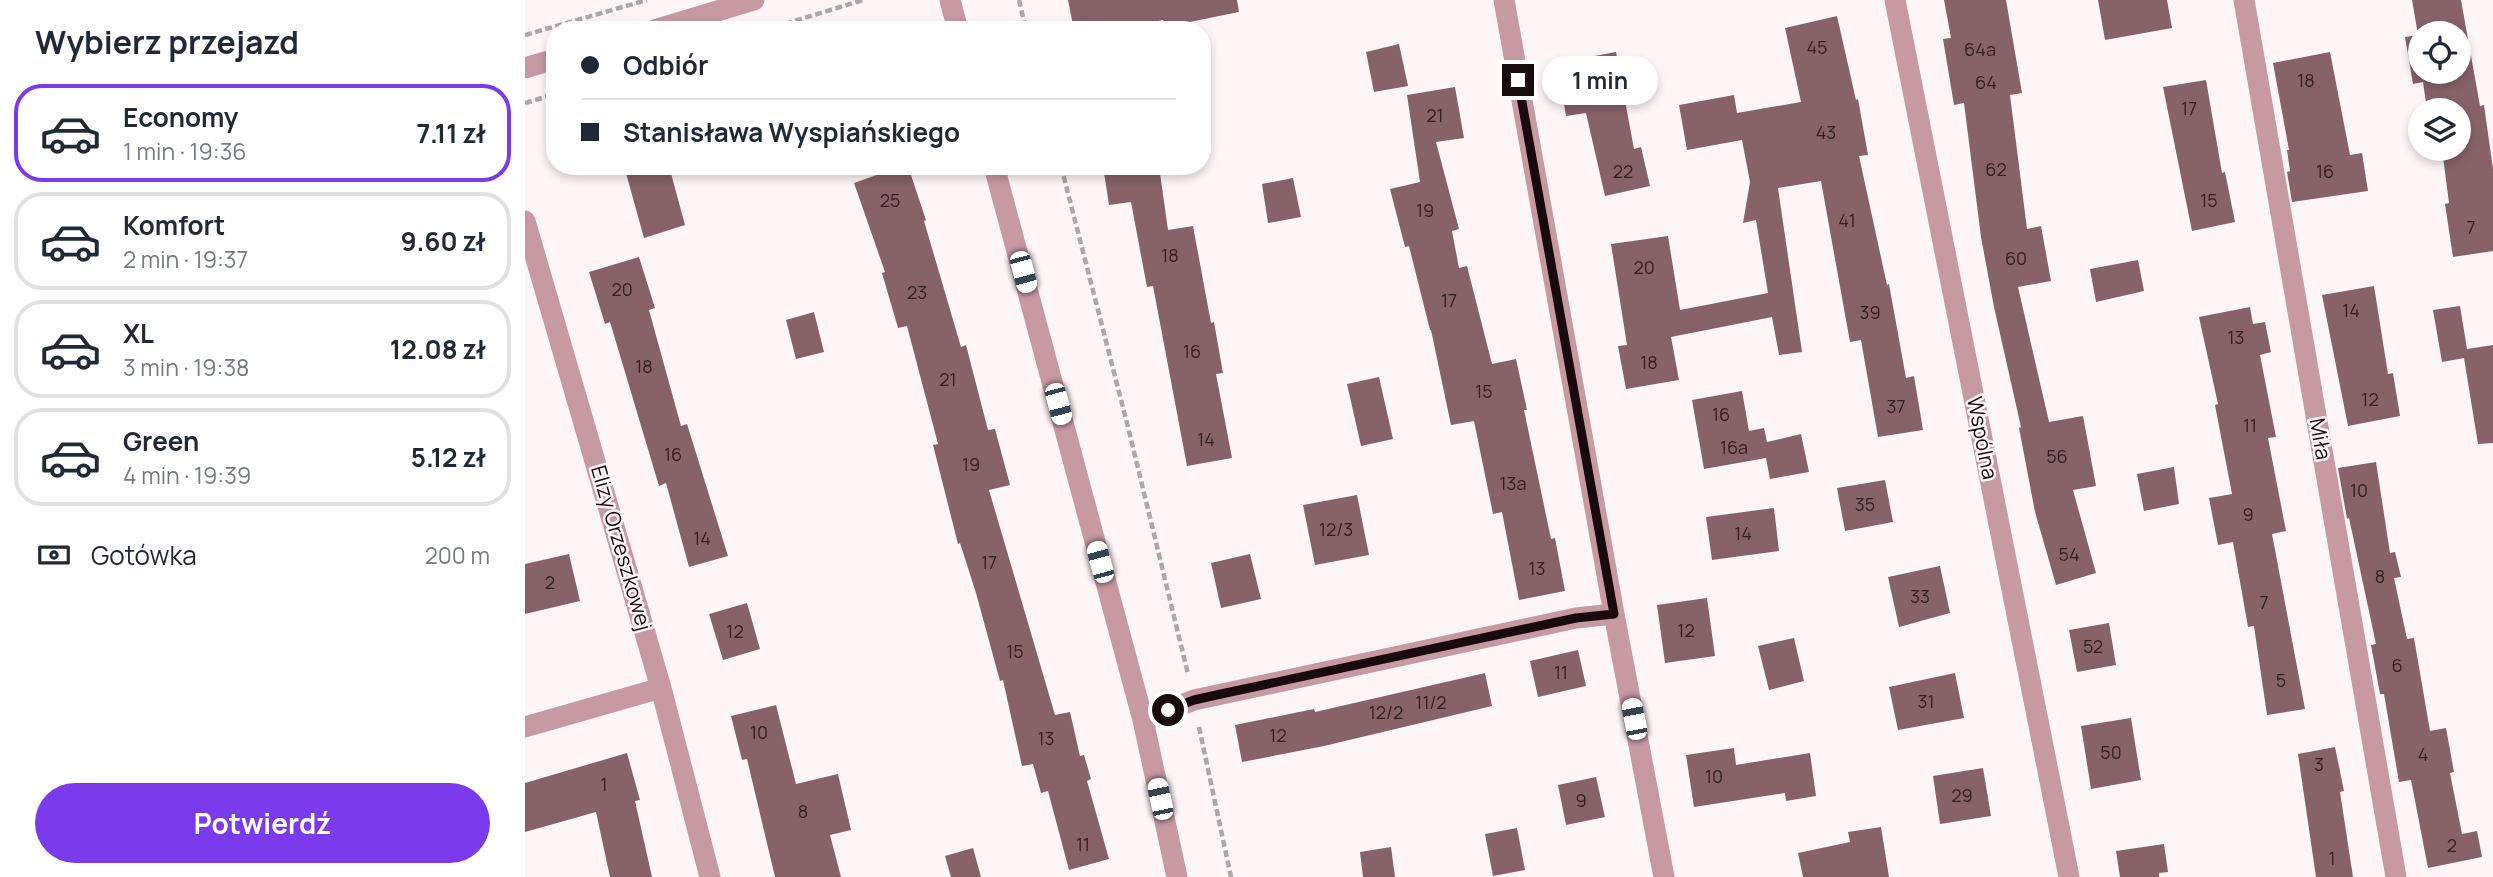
<!DOCTYPE html>
<html lang="pl">
<meta charset="utf-8">
<style>
:root{--surface:#fff;--page:#f2f2f3;--text:#1f2937;--muted:#747a83;--line:#e0e1e3;--accent:#7c3aed}
body{margin:0;font-family:Manrope,sans-serif;background:var(--page);color:var(--text);height:100vh;display:flex;flex-direction:column;font-size:26px;white-space:nowrap}
*{box-sizing:border-box;margin:0}
p{font-size:23px;color:var(--muted)}
.icon{flex:none;width:38px;height:38px;fill:none;stroke:currentColor;stroke-width:2;stroke-linecap:round;stroke-linejoin:round}
.map{position:relative;flex:1;overflow:hidden}
.drawer{display:flex;flex-direction:column;background:var(--surface);width:525px}
.drawer>*{flex:none}
.guide{position:absolute;left:21px;top:21px;width:665px;height:154px;border-radius:28px;box-shadow:0 4px 10px #0003;display:grid;align-content:center;height:154px;padding:0 35px;background:var(--surface)}
.controls{position:absolute;left:1883px;top:21px;display:grid;gap:14px}
.controls a{display:grid;place-items:center;width:63px;height:63px;border-radius:50%;background:var(--surface);box-shadow:0 4px 10px #0003;font-size:35px}
.end{position:absolute;width:32px;height:32px;margin:-16px;border:9px solid #180a0d;background:#fff;box-shadow:0 0 0 4px #fff}
.from{border-radius:50%}
.bubble{position:absolute;height:49px;border-radius:24px;background:var(--surface);box-shadow:0 4px 10px #0003;font-size:23px;font-weight:700;line-height:49px;text-align:center}
.car{position:absolute;width:21px;height:42px;margin:-21px -10px;border-radius:9px;box-shadow:0 0 5px 2px #0007;background:linear-gradient(#fff 24%,#345 0 40%,#fff 0 76%,#345 0 86%,#fff 0)}
.guide b{display:flex;align-items:center;gap:24px;height:66px;font-size:26px}
.guide b+b{border-top:2px solid var(--line)}
.guide i{width:18px;height:18px;background:var(--text)}
ul{padding:0;list-style:none}
li{display:flex;align-items:center;gap:21px;height:98px;margin:0 14px 10px;padding:0 21px;border:4px solid var(--line);border-radius:28px}
li div{flex:1}
li b{display:block;font-size:26px}
li em{font-style:normal;font-weight:700}
li.on{border-color:var(--accent)}
li>.icon{width:63px;height:63px;stroke-width:1.5}
h2{padding:0 35px;font-size:32px;line-height:84px}
.pay{display:flex;align-items:center;gap:18px;height:77px;padding:0 35px;font-size:26px}
.pay p{margin-inline-start:auto}
.button{display:flex;gap:14px;margin-top:auto;padding:14px 35px}
.button a{flex:1;height:80px;border-radius:42px;background:var(--accent);color:#fff;font-size:28px;font-weight:700;line-height:80px;text-align:center}
main{display:flex;flex:1;min-height:0}
.map>svg:first-child{display:block}
.building{fill:#876269;fill-rule:evenodd}
.lines{fill:none;stroke-linecap:round;stroke-linejoin:round}
.path{stroke:#b0a5a7;stroke-width:4.5;stroke-dasharray:7 3.5;stroke-linecap:butt}
.minor{stroke:#c799a2;stroke-width:21}
.route{stroke:#180a0d;stroke-width:9}
.labels{text-anchor:middle;stroke-width:5;stroke-linejoin:round;paint-order:stroke}
.number-label{font-size:18px;fill:#342024}
.street-label{font-size:21px;fill:#180a0d;stroke:#fef5f6}
</style>
<main>
<section class="drawer">
<h2>Wybierz przejazd</h2>
<ul>
<li class="on"><svg class="icon" aria-label="car" viewBox="0 0 24 24"><path d="M5 17H2v-5l4-1 3-4h7l3 4 3 1v5h-3M9 17h6M6 11h13"/><circle cx="7" cy="17" r="2"/><circle cx="17" cy="17" r="2"/></svg><div><b>Economy</b><p>1 min · 19:36</p></div><em>7.11 zł</em></li>
<li><svg class="icon" aria-label="car" viewBox="0 0 24 24"><path d="M5 17H2v-5l4-1 3-4h7l3 4 3 1v5h-3M9 17h6M6 11h13"/><circle cx="7" cy="17" r="2"/><circle cx="17" cy="17" r="2"/></svg><div><b>Komfort</b><p>2 min · 19:37</p></div><em>9.60 zł</em></li>
<li><svg class="icon" aria-label="car" viewBox="0 0 24 24"><path d="M5 17H2v-5l4-1 3-4h7l3 4 3 1v5h-3M9 17h6M6 11h13"/><circle cx="7" cy="17" r="2"/><circle cx="17" cy="17" r="2"/></svg><div><b>XL</b><p>3 min · 19:38</p></div><em>12.08 zł</em></li>
<li><svg class="icon" aria-label="car" viewBox="0 0 24 24"><path d="M5 17H2v-5l4-1 3-4h7l3 4 3 1v5h-3M9 17h6M6 11h13"/><circle cx="7" cy="17" r="2"/><circle cx="17" cy="17" r="2"/></svg><div><b>Green</b><p>4 min · 19:39</p></div><em>5.12 zł</em></li>
</ul>
<div class="pay"><svg class="icon" aria-label="cash" viewBox="0 0 24 24"><path d="M3 7h18v10H3z"/><circle cx="12" cy="12" r="2"/></svg>Gotówka<p>200 m</p></div>
<div class="button"><a>Potwierdź</a></div>
</section>
<div class="map">
<svg width="1968" height="877" viewBox="0 0 1968 877">
<rect width="100%" height="100%" fill="#fef5f6"/>
<!-- building -->
<path class="building" d="M543,0H712L714,12L640,27L638,20L591,30H549Z
M1419,0H1481L1497,93L1485,95L1502,229L1516,226L1526,281L1493,287L1524,422L1558,416L1571,486L1548,490L1571,573L1531,585L1510,512L1494,428L1496,427L1469,307L1456,237L1439,103L1429,105L1418,39L1426,38Z
M1573,0H1642L1647,28L1580,40Z
M1887,0H1936L1955,106L1959,105L1968,169V251L1928,257L1920,204L1924,203L1917,149H1934V110H1902L1898,82L1888,84L1880,37L1893,35ZM1895,33H1934V72H1895Z
M1312,16L1331,100L1333,99L1343,155L1334,156L1362,285L1364,284L1381,378L1389,376L1398,430L1353,437L1336,340L1325,342L1296,181L1253,188L1277,352L1254,355L1247,317L1146,337L1154,380L1101,389L1093,346L1102,345L1086,244L1143,236L1155,310L1243,293L1231,220L1218,223L1225,182L1217,140L1162,150L1154,105L1209,95L1212,113L1276,102L1260,28Z
M874,44L883,86L849,92L841,52Z
M1091,52L1109,149L1116,147L1125,186L1080,196L1061,113L1041,116L1032,63Z
M1805,52L1825,155L1837,153L1843,191L1767,202L1762,172L1765,171L1762,150H1764L1748,63Z
M1681,80L1697,173L1700,172L1710,222L1667,231L1638,87Z
M930,87L939,138L911,142L934,229L927,231L934,268L942,266L967,364L991,359L1002,410H999L1026,539L1030,538L1040,591L994,600L977,512L968,514L949,421L926,425L906,330H905L884,246L880,247L865,189L895,182L882,95Z
M99,166H144L160,225L119,238Z
M377,166H383L401,220L399,221L436,347L441,345L463,430L470,429L485,485L464,490L530,715L545,712L555,756L559,755L566,779L562,781L584,859L544,870L523,791L516,793L508,764L497,766L478,680L475,681L451,593L435,543L433,544L408,445L413,444L382,326L373,328L357,273L360,272L329,183Z
M578,166H634L643,230L668,226L686,323L689,322L698,373L691,374L707,458L662,466L628,286L622,287L606,202L584,205Z
M768,178L776,217L743,223L737,184Z
M114,257L130,308L124,310L156,426L162,424L203,556L164,567L141,483L134,486L85,322L80,324L64,272Z
M1613,260L1619,291L1571,302L1565,269Z
M1849,286L1863,374L1868,373L1875,416L1823,426L1797,295Z
M1935,306L1942,349L1968,345V443L1953,444L1939,358L1917,362L1908,310Z
M1725,307L1728,324L1740,322L1746,352L1735,355L1751,437L1743,438L1761,531L1747,534L1780,709L1742,715L1729,626L1723,627L1708,542L1693,545L1684,498L1707,494L1690,405L1693,404L1674,317Z
M289,312L299,352L271,359L261,320Z
M854,377L868,439L836,446L822,384Z
M1217,391L1224,431L1239,428L1242,442L1276,434L1284,472L1245,479L1241,458L1179,469L1167,400Z
M1851,462L1865,553L1870,552L1876,577L1869,578L1882,639L1889,638L1905,731L1921,728L1929,772L1925,773L1937,834L1952,831L1957,857L1903,868L1886,780L1874,782L1859,694H1855L1846,645L1851,644L1824,518L1822,519L1813,468Z
M1649,467L1654,504L1619,511L1612,474Z
M1360,480L1368,522L1320,531L1312,488Z
M832,495L844,555L790,565L778,505Z
M1249,508L1254,551L1187,560L1181,517Z
M44,554L55,601L0,614V564Z
M725,554L736,599L696,608L686,563Z
M1415,566L1425,613L1374,627L1363,577Z
M1182,598L1190,656L1140,663L1132,605Z
M222,603L235,649L198,660L184,614Z
M1584,623L1591,665L1552,672L1544,630Z
M1269,638L1279,681L1244,690L1233,646Z
M1053,650L1061,686L1013,697L1005,661Z
M960,673L967,706L799,746L717,762L710,725L789,709L790,712Z
M1430,673L1439,718L1373,730L1364,687Z
M251,705L271,784L313,774L326,830L305,835L316,877H250L222,759L217,760L206,716Z
M1606,718L1616,780L1566,789L1556,726Z
M1810,747L1819,791L1815,792L1828,877H1791L1773,754Z
M1209,748L1211,765L1285,753L1291,796L1261,801L1260,793L1169,807L1161,755Z
M102,753L115,800L110,801L127,877H85L71,812L0,832V783Z
M1458,768L1466,816L1415,824L1408,776Z
M1071,777L1080,817L1041,825L1033,785Z
M1356,827L1364,877H1278L1273,853L1325,842L1323,832Z
M992,828L1000,870L968,876L960,834Z
M1639,844L1643,872L1634,873V877H1595L1591,851Z
M866,847L870,877H838L835,852Z
M448,848L456,877H426L420,856Z"/>
<g class="lines">
<!-- path -->
<path class="path" d="M494,0L501,30
M240,30L338,0
M0,35L122,0
M0,103L30,94
M536,166L603,427L663,674
M674,727L706,877"/>
<!-- minor -->
<path class="minor" d="M425,0L433,30
M979,0L1089,614L1139,877
M1370,0L1544,877
M1719,0L1871,877
M129,30L229,0
M0,68L30,59
M469,166L618,720L652,877
M0,221L136,688L185,877
M618,720L669,700L1051,618L1089,614
M0,727L136,688"/>
</g>
<g class="lines">
<!-- route -->
<path class="route" d="M643,710L669,700L696,694L1051,618L1089,614L993,80"/>
</g>
<g class="labels">
<!-- number labels -->
<g class="number-label">
<text x="1292" y="54">45</text>
<text x="1455" y="56">64a</text>
<text x="1781" y="87">18</text>
<text x="1461" y="89">64</text>
<text x="1664" y="115">17</text>
<text x="910" y="122">21</text>
<text x="1301" y="139">43</text>
<text x="1471" y="176">62</text>
<text x="1098" y="178">22</text>
<text x="1800" y="178">16</text>
<text x="365" y="207">25</text>
<text x="1684" y="207">15</text>
<text x="900" y="217">19</text>
<text x="1322" y="227">41</text>
<text x="1946" y="234">7</text>
<text x="645" y="262">18</text>
<text x="1491" y="265">60</text>
<text x="1119" y="274">20</text>
<text x="97" y="296">20</text>
<text x="392" y="299">23</text>
<text x="924" y="307">17</text>
<text x="1826" y="317">14</text>
<text x="1345" y="319">39</text>
<text x="1711" y="344">13</text>
<text x="667" y="358">16</text>
<text x="1124" y="369">18</text>
<text x="119" y="373">18</text>
<text x="423" y="386">21</text>
<text x="959" y="398">15</text>
<text x="1845" y="406">12</text>
<text x="1371" y="413">37</text>
<text x="1196" y="421">16</text>
<text x="1725" y="432">11</text>
<text x="681" y="446">14</text>
<text x="1209" y="454">16a</text>
<text x="148" y="461">16</text>
<text x="1532" y="463">56</text>
<text x="446" y="471">19</text>
<text x="988" y="490">13a</text>
<text x="1834" y="497">10</text>
<text x="1340" y="511">35</text>
<text x="1723" y="521">9</text>
<text x="811" y="536">12/3</text>
<text x="1218" y="540">14</text>
<text x="177" y="545">14</text>
<text x="1544" y="561">54</text>
<text x="464" y="569">17</text>
<text x="1012" y="575">13</text>
<text x="1855" y="583">8</text>
<text x="25" y="589">2</text>
<text x="1395" y="603">33</text>
<text x="1739" y="609">7</text>
<text x="1161" y="637">12</text>
<text x="210" y="638">12</text>
<text x="1568" y="653">52</text>
<text x="490" y="658">15</text>
<text x="1872" y="672">6</text>
<text x="1036" y="679">11</text>
<text x="1756" y="687">5</text>
<text x="1401" y="708">31</text>
<text x="906" y="709">11/2</text>
<text x="861" y="719">12/2</text>
<text x="234" y="739">10</text>
<text x="753" y="742">12</text>
<text x="521" y="745">13</text>
<text x="1586" y="759">50</text>
<text x="1898" y="761">4</text>
<text x="1794" y="771">3</text>
<text x="1189" y="783">10</text>
<text x="79" y="791">1</text>
<text x="1437" y="802">29</text>
<text x="1056" y="807">9</text>
<text x="278" y="818">8</text>
<text x="558" y="851">11</text>
<text x="1927" y="852">2</text>
<text x="1807" y="865">1</text>
</g>
<!-- street labels -->
<g class="street-label">
<text transform="translate(1457 438) rotate(79)" y="7">Wspólna</text>
<text transform="translate(1795 439) rotate(80)" y="7">Miła</text>
<text transform="translate(96 548) rotate(74)" y="7">Elizy Orzeszkowej</text>
</g>
</g>
</svg>
<div class="controls">
<a><svg class="icon" aria-label="locate" viewBox="0 0 24 24"><circle cx="12" cy="12" r="6"/><path d="M12 2v4M12 18v4M2 12h4M18 12h4"/></svg></a>
<a><svg class="icon" aria-label="layers" viewBox="0 0 24 24"><path d="M12 4l9 5-9 5-9-5zM3 14l9 5 9-5"/></svg></a>
</div>
<i class="end from" style="left:643px;top:710px"></i>
<i class="end" style="left:993px;top:80px"></i>
<div class="bubble" style="left:1017px;top:56px;width:116px">1 min</div>
<i class="car" style="left:498px;top:272px;rotate:165deg"></i>
<i class="car" style="left:533px;top:404px;rotate:165deg"></i>
<i class="car" style="left:575px;top:562px;rotate:345deg"></i>
<i class="car" style="left:1109px;top:719px;rotate:349deg"></i>
<i class="car" style="left:635px;top:799px;rotate:348deg"></i>
<div class="guide">
<b><i class="from"></i>Odbiór</b>
<b><i></i>Stanisława Wyspiańskiego</b>
</div>
</div>
</main>
